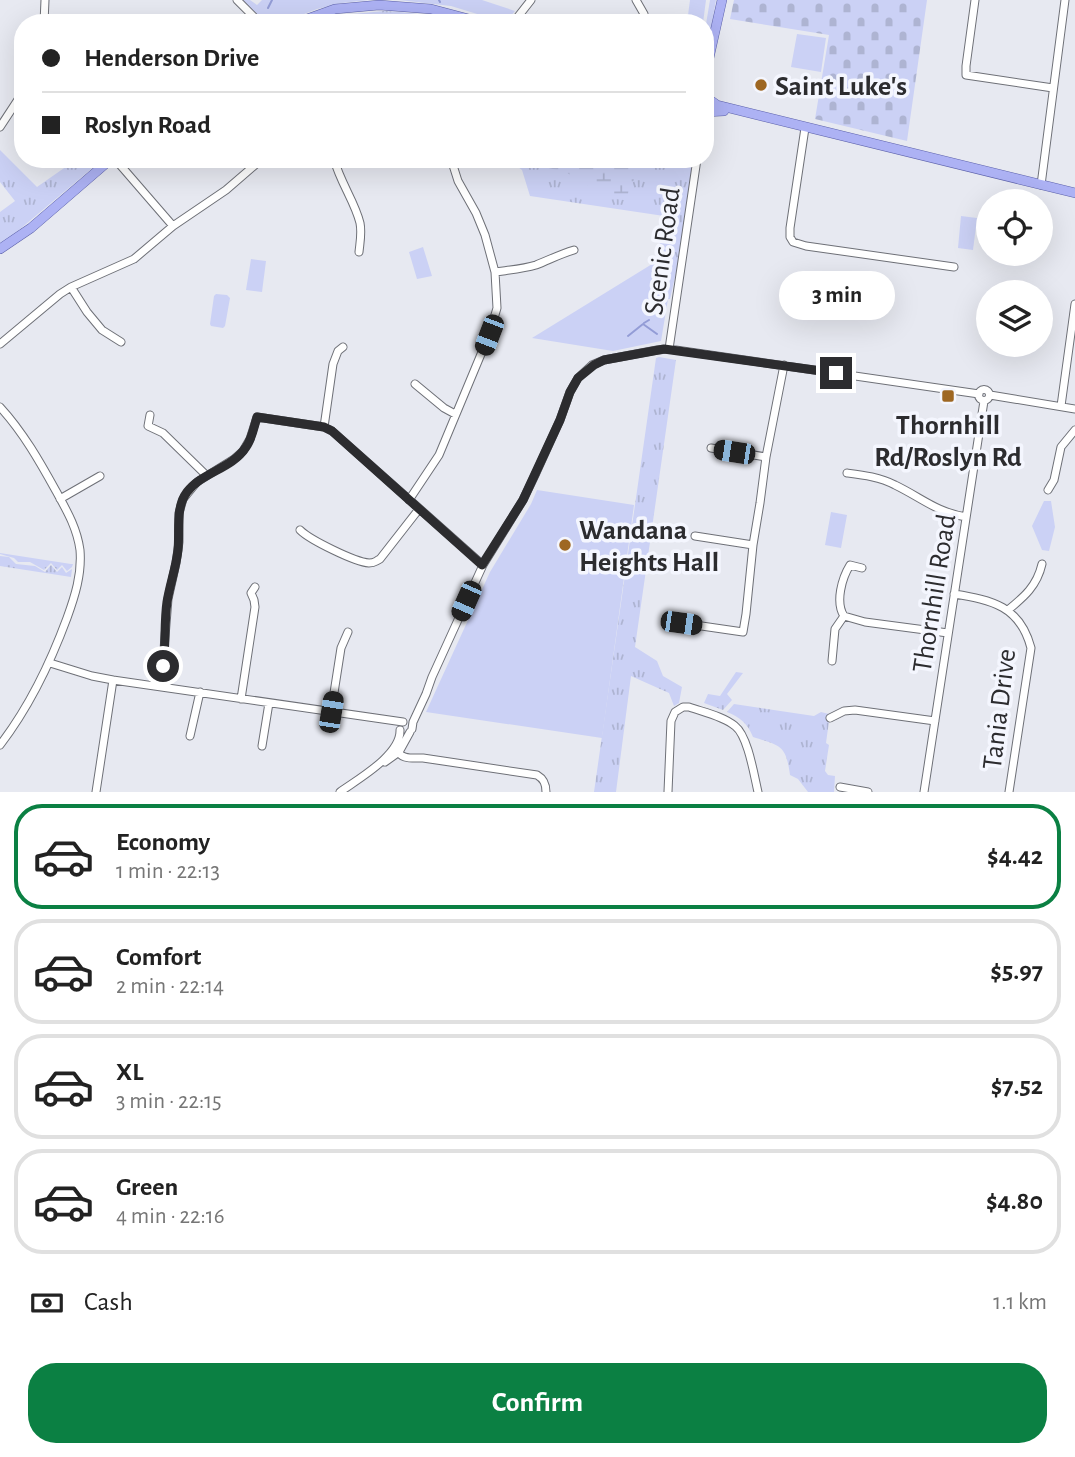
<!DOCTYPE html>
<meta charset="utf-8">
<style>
:root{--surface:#fff;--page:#f6f6f6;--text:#222;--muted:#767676;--line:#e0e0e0;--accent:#0b8043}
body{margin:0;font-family:"Alegreya Sans",sans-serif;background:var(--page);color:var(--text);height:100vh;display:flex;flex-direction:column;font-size:26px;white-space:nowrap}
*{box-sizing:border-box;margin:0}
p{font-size:23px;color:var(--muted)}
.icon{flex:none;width:38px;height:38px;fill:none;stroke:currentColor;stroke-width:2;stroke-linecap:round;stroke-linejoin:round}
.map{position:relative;height:792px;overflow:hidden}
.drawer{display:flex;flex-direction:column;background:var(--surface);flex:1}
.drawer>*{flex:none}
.banner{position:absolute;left:14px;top:14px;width:700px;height:154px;border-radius:28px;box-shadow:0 7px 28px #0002;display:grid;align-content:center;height:154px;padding:0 28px;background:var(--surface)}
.controls{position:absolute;left:976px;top:189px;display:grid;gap:14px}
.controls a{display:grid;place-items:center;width:77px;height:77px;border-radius:50%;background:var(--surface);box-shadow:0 7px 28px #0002;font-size:35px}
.end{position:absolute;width:32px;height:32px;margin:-16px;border:9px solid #2c2c2f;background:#fff;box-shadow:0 0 0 4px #fff}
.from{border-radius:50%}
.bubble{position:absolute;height:49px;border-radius:24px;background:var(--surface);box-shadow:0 7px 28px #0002;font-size:23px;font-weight:600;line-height:49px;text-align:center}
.car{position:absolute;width:21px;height:42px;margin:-21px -10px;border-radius:9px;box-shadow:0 0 5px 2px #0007;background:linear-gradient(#222 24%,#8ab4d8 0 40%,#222 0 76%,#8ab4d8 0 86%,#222 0)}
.banner b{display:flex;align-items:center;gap:24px;height:66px;font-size:26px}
.banner b+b{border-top:2px solid var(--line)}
.banner i{width:18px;height:18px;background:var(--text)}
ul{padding:12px 0 0;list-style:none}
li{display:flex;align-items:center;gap:21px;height:105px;margin:0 14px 10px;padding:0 14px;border:4px solid var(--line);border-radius:28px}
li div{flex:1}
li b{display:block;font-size:26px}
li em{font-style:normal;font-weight:600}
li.on{border-color:var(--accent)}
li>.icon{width:63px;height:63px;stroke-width:1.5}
.pay{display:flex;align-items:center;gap:18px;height:77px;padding:0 28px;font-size:26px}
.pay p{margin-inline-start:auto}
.cta{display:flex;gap:14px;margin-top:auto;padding:14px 28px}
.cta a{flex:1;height:80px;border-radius:28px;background:var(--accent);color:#fff;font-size:28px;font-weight:600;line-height:80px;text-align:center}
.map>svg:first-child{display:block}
.grass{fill:url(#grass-tufts)}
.wetland{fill:url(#wetland-marsh)}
.cemetery{fill:url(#cemetery-stones)}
.park{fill:#cbd1f5}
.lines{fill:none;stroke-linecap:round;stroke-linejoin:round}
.stream{stroke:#939cd6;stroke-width:2}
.minor-casing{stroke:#6e7077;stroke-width:9}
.major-casing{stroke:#5c61aa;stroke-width:10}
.minor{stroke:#fff;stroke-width:7}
.major{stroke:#adb2f4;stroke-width:9}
.route{stroke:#2c2c2f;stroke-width:9}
.poi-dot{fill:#9e6722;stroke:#f4f6fe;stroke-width:2.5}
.labels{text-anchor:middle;stroke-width:7;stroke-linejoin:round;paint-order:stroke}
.poi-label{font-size:28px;font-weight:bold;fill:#2c2c2f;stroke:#f4f6fe;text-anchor:start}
.street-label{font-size:28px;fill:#2c2c2f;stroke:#f4f6fe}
</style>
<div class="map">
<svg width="1075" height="792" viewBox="0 0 1075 792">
<defs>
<pattern id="grass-tufts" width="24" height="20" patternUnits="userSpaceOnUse" patternTransform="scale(1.75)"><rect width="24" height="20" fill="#cbd1f5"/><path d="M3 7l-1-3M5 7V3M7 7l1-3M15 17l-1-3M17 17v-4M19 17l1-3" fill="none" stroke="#aeb4d2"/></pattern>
<pattern id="wetland-marsh" width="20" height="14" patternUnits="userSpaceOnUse" patternTransform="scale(1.75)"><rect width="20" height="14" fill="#cbd1f5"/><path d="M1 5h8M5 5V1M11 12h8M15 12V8" fill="none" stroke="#aeb4d2"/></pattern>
<pattern id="cemetery-stones" width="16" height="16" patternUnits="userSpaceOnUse" patternTransform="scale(1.75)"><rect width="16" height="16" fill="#cbd1f5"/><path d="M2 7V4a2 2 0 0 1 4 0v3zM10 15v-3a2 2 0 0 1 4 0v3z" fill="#aeb4d2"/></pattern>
</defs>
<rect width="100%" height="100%" fill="#e7e9f1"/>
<!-- grass -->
<path class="grass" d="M690,0H706L703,23H687Z
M710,0H716L705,63V30Z
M384,11C409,12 431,15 455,23H316L353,14Z
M0,150L37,187L77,159H103L0,246V212L15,201L0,182Z
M516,159H694L677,268L670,299H668L669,293L657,261L664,216L530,196L522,170L518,167Z
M659,357L676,360L635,647L657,661L663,676L682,687L679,703L674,706L669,693L631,676L616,792H594L656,358Z
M0,553L71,564H73L72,567L67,571L62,565L57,570L51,563L44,570L30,562H18L14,558L0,554Z
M0,556L9,557L16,564L35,566L45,572L51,565L57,572L62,567L66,573L72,569L71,577L0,566Z
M736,672L743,673L727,694L732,700L723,710L704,703L708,694L720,696Z
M734,704L814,716L821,712L829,714V721L826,743L829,745L825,771L828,775L835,776L834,792H808L798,779L790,775C786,745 781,746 753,737C748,724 740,717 727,712Z"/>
<!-- wetland -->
<path class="wetland" d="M540,159H637C636,174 633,188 624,200C596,198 590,184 569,174C561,170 550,169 542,166Z"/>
<!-- cemetery -->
<path class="cemetery" d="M734,0H927L907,141L815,119L829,35L730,19Z"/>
<!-- park -->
<path class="park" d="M241,0H250L257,5L262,0H368L342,3L317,9L281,23H269L265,21Z
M399,0H482L515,11L507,20L500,21L451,6Z
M797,34L826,38L821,72L791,67Z
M961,216L977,218L973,250L958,248Z
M423,247L432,276L417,279L409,252Z
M251,259L266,261L262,292L246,290Z
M657,261L669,293L661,341L613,351L532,338Z
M216,294L227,295L230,298L225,326L223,328L211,326L210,324L214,296Z
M537,490L634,505L602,738L426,712L490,572L531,504Z
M1044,501H1051L1055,527L1049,551L1042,550L1032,526Z
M831,512L847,515L841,548L825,545Z"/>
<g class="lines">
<!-- stream -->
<path class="stream" d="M439,0L440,2
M268,8L272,0
M644,323L649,320
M628,336L643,324L657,334"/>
<!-- minor casing -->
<g class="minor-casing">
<path id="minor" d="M237,0L260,23
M636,0L644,14
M975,0L966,66V75L1053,88
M44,23L45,0
M513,23L531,0
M0,127L23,92
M805,128L790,228V237L793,242L806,246L954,267
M115,159L173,226
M334,159C340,182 355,202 360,223C362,233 360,242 359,252
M1041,185L1065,0
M495,272C509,270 523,269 536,265C549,260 560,254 574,250
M71,287L87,312L102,330L121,342
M0,344L60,294L71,287L134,259L173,226L226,190L262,159
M669,349L697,159
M415,384L444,408L455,414
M978.5 395a5.5 5.5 0 1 1 11 0a5.5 5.5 0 1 1-11 0Z
M990,395L1075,409
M1061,406L1075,304
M0,407C23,432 40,462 56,491C67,511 77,528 80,550C82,574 75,596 67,618C50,664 30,706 0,745
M150,415L148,426L163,433L206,475
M324,427L333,364L338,351L343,347
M711,448L766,457
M847,473C863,475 880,477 895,485C922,498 936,512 966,517
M1048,490L1054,480L1061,447L1075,430
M60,499L100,476
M409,500L439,455L489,335L497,308L495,272L485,235L476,213L458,181L451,159
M300,530C310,540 355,562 369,563C375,563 374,562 380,559L419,509
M695,536L753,545
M862,568L850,565C842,578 835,602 844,616L865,622L948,633
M954,594C992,600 1020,606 1031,648L1009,792
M1008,610C1024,597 1037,586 1042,564
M681,623L743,632L746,614L753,545L760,503L766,457L784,365
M832,661L835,629L844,616
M50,663L92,676L113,680
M161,687L168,599L176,563L179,542V513L183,499L197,482L234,459L243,451L250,439L257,417L324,427L332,431L483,565
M241,699L255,607L254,600L251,593L255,587
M331,712L341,648L348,632
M830,718L844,711L855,710L935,721
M412,729L413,722L426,694L432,677L483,565L523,500L536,473L560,420L570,392L578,378L592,365L604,360L657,350L669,349L979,394
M190,736L200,692
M262,746L269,703
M395,748C401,760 411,758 423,758L537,775C544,779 546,784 546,792
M385,762L399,752L410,732
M840,787L868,792
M96,792L113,680L403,722
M340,792C358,779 401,755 400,730
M668,792L671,721L675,712L683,707H689C703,712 723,716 735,726C748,736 754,775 758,792
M924,792L984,401"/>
</g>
<!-- major casing -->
<g class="major-casing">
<path id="major" d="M296,23L335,9L379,5L431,9L484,23
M705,76L722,0
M708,98L709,72
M710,100L717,105L1075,193
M705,112L724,111
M0,249L31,228L111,159"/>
</g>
<!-- minor -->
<use href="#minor" class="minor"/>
<!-- major -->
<use href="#major" class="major"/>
</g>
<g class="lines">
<!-- route -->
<path class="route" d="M163,666C166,645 164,623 167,602C170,584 176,568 178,550C180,531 175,508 187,492C202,472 232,469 246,447C252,439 254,427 257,417L324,427L332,431L482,565L523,500L560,420L570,392L578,378L594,365L604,360L664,349L836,373"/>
</g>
<!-- markers -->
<g class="poi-dot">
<circle cx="761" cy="85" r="7"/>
<rect x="941" y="389" width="14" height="14" rx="3.5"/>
<circle cx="565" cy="545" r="7"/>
</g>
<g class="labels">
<!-- poi labels -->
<g class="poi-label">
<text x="775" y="95">Saint Luke's</text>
<text x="948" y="434" text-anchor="middle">Thornhill<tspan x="948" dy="32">Rd/Roslyn Rd</tspan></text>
<text x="579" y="539">Wandana<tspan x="579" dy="32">Heights Hall</tspan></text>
</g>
<!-- street labels -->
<g class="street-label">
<text transform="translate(661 251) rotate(-82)" y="10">Scenic Road</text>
<text transform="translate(933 593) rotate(-81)" y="10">Thornhill Road</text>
<text transform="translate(998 709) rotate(-83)" y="10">Tania Drive</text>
</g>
</g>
</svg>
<div class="controls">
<a><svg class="icon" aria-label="locate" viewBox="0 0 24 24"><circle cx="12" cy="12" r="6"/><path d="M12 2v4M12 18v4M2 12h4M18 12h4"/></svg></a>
<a><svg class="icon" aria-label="layers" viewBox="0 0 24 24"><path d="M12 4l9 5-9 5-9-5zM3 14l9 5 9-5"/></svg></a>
</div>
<i class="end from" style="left:163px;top:666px"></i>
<i class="end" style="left:836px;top:373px"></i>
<div class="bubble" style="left:779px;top:271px;width:116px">3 min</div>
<i class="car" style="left:489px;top:335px;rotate:201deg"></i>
<i class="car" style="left:734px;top:452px;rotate:279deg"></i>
<i class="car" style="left:466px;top:601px;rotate:204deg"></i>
<i class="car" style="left:681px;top:623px;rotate:98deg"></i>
<i class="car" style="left:331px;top:712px;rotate:9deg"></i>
<div class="banner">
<b><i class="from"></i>Henderson Drive</b>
<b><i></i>Roslyn Road</b>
</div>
</div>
<section class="drawer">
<ul>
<li class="on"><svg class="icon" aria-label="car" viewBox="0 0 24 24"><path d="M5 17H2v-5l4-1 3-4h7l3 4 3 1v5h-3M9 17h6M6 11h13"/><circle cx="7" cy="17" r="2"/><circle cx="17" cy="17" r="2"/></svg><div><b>Economy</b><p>1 min · 22:13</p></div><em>$4.42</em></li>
<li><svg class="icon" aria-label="car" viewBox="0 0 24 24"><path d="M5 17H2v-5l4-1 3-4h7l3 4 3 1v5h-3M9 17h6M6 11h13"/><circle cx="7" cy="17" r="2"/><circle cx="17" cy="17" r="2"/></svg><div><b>Comfort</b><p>2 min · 22:14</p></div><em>$5.97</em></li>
<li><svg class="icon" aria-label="car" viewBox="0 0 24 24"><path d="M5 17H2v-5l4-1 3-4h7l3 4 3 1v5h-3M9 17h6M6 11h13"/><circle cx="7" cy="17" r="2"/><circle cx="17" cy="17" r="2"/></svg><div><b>XL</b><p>3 min · 22:15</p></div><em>$7.52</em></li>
<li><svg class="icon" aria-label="car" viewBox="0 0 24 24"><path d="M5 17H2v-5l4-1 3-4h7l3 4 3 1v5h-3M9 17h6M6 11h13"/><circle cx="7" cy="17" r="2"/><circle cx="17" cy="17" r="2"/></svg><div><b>Green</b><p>4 min · 22:16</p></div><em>$4.80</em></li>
</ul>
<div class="pay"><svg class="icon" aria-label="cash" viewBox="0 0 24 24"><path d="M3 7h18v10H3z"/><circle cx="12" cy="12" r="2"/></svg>Cash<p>1.1 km</p></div>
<div class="cta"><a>Confirm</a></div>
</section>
